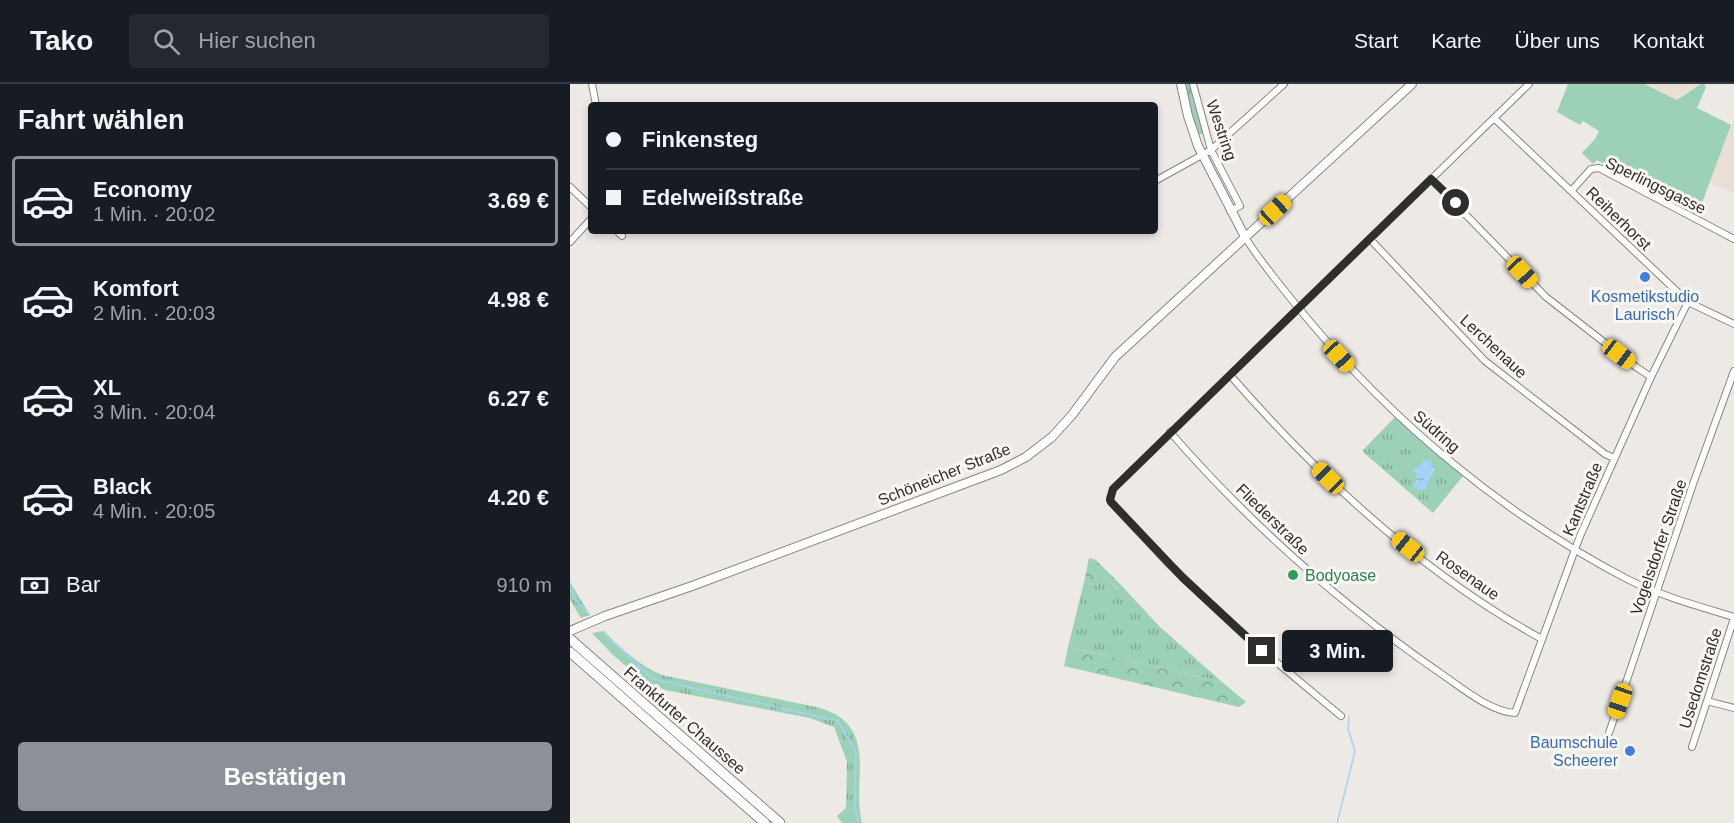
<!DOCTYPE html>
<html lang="de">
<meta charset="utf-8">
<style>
:root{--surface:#171b24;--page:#242831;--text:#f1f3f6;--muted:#9ea1a6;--line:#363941;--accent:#8c9099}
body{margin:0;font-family:Helvetica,sans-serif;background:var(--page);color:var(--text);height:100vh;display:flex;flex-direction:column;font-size:22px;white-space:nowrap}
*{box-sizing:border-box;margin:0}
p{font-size:20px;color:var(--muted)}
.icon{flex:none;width:33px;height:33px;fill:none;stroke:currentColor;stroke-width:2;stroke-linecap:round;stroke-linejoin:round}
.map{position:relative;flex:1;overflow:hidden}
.side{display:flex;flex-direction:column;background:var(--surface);width:570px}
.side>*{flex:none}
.top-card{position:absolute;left:18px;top:18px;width:570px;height:132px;border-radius:6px;box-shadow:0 3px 9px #0003;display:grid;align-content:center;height:132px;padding:0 18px;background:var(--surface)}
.end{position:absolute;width:27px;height:27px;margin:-14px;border:8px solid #302e2d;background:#fff;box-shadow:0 0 0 3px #fff}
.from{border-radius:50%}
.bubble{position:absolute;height:42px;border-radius:6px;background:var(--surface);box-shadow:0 3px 9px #0003;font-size:20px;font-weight:600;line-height:42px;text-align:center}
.car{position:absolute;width:18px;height:36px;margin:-18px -9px;border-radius:8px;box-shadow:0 0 4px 2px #0007;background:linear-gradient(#f5c518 24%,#345 0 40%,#f5c518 0 76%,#345 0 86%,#f5c518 0)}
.top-card b{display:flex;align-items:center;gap:21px;height:57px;font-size:22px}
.top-card b+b{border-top:2px solid var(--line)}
.top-card i{width:15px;height:15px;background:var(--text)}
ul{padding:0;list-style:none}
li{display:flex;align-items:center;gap:18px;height:90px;margin:0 12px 9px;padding:0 6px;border:3px solid transparent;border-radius:6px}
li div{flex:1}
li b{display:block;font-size:22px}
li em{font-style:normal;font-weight:600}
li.active{border-color:var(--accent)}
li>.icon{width:54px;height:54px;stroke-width:1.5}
h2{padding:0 18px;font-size:27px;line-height:72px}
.pay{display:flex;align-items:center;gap:15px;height:66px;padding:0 18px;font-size:22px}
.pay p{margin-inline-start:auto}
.primary-button{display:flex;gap:12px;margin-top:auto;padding:12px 18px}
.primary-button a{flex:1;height:69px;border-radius:6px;background:var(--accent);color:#fff;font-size:24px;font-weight:600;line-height:69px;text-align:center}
header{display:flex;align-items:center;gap:36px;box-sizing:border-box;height:84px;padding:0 30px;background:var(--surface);border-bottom:2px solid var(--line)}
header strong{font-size:28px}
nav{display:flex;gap:33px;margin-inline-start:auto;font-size:21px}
.search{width:420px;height:54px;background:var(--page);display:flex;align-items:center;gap:15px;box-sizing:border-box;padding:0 21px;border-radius:6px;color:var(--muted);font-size:22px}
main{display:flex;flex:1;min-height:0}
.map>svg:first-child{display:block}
.built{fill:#e9dfd5}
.grass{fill:url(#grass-tufts);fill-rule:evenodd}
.forest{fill:url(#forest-crowns)}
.garden{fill:#9dd1b7}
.water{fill:url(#water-ripples)}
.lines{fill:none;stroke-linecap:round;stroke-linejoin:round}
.stream{stroke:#a4d3f9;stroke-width:1.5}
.minor-casing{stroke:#888581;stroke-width:8}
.tertiary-casing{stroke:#888581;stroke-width:10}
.secondary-casing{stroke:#888581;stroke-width:10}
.primary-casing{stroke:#888581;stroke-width:11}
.minor{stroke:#fff;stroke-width:6}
.tertiary{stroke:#fff;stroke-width:8}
.secondary{stroke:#fff;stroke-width:8}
.primary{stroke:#fff;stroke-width:9}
.route{stroke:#302e2d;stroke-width:8}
.shop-dot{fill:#3f7fe0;stroke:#faf6f2;stroke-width:2}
.leisure-dot{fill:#2e9e5b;stroke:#faf6f2;stroke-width:2}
.labels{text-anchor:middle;stroke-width:6;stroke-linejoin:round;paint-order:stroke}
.street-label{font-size:16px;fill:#302e2d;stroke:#faf6f2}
.shop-label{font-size:16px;fill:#366cbe;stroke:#faf6f2}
.leisure-label{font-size:16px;fill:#27864d;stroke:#faf6f2;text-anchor:start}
</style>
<header>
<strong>Tako</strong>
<div class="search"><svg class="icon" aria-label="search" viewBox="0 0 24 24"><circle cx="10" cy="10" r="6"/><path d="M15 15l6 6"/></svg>Hier suchen</div>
<nav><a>Start</a><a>Karte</a><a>Über uns</a><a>Kontakt</a></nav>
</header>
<main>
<section class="side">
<h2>Fahrt wählen</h2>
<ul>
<li class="active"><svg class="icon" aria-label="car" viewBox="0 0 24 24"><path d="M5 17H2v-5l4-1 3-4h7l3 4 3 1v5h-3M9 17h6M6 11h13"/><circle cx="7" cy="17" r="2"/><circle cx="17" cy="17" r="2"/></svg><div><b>Economy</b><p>1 Min. · 20:02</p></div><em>3.69 €</em></li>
<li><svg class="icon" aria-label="car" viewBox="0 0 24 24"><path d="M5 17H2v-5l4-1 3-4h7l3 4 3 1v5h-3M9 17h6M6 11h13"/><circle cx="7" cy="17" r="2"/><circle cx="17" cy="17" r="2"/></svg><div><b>Komfort</b><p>2 Min. · 20:03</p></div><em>4.98 €</em></li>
<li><svg class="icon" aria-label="car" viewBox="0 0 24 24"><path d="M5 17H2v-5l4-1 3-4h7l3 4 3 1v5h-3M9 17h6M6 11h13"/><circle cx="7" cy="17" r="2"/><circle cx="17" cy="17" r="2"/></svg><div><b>XL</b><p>3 Min. · 20:04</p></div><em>6.27 €</em></li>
<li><svg class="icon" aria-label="car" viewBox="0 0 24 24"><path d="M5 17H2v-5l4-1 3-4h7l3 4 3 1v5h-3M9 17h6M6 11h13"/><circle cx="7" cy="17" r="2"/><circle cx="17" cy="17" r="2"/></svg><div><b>Black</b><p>4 Min. · 20:05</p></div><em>4.20 €</em></li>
</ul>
<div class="pay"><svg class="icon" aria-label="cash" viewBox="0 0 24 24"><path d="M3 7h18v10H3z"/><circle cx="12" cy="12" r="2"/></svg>Bar<p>910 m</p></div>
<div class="primary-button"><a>Bestätigen</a></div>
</section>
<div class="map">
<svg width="1164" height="739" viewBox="0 0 1164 739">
<defs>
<pattern id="grass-tufts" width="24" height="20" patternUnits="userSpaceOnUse" patternTransform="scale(1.5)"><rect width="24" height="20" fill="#9dd1b7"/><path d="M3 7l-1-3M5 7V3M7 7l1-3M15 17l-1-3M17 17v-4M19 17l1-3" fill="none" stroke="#80aa95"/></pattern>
<pattern id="forest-crowns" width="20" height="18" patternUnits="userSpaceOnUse" patternTransform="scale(1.5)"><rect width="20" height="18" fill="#9dd1b7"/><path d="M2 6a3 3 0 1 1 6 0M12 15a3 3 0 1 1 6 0" fill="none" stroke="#80aa95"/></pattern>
<pattern id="water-ripples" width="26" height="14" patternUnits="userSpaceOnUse" patternTransform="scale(1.5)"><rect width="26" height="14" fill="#a4d3f9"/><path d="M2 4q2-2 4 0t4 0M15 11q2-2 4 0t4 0" fill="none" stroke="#8eb5d6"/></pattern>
</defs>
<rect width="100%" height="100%" fill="#ede9e5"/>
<!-- built -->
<path class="built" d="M1074,0H1131L1107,16Z
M1164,34V109L1139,99Z"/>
<!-- grass -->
<path class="grass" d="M612,0H619L633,49L627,52Z
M825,333L893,392L863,429L792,367ZM860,377L864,383C861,398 856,397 843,401L847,396L848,390L843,387Z
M535,494L548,505L552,502L589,542L652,598L498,563L514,498L526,502Z
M0,498L20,531L11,534L0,516Z
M34,547C51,565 69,581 92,591L251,624C310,644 281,694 292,739H272L267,732L276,724L277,678L264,643L240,634L95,606L71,595L42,570L22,549Z"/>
<!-- forest -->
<path class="forest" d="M519,474L526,476L552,502L549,505L535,494L526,502L514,498Z
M498,563L652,598L676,618L669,623L494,582Z"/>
<!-- garden -->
<path class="garden" d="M998,0H1074L1107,16L1131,0H1134L1136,3L1127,24L1161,41L1127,132L1027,76L1023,80L1012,69L1025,55L1029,47L1013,37L1010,41L987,28Z"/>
<!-- water -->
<path class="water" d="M855,376L860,377L864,382C862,391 858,397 856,405L847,406L843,401L847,396L848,390L843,387Z"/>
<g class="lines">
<!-- stream -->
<path class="stream" d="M0,504L6,516L17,528
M33,549L83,595L268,637L286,668L285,723L289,739
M767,739L785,667L778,645L779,633"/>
<!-- minor casing -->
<g class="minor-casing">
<path id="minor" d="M22,0L26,21
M623,0L641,66L670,122L660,127
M924,34L1118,218L1164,240
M861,95L976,213L1066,283L1081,293
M585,97L641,66L714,0
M0,103L21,123
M1001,107L1021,85L1029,84L1164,155
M47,147L52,152
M675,153C693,182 715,207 736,233C824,339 934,431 1057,495C1091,512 1128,522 1164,533
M800,155L915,277L1035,370L1044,374
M0,158L21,135
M660,291C749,393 852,490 972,555
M600,348C680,440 773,522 873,591C892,604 921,628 945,629L1010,452L1081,293L1118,218
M1137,617L1164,624
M771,632L674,551L641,520L598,479L541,418L540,414L543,405L959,0
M1039,649L1123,400L1164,287
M1122,663L1164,534"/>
</g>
<!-- tertiary casing -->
<g class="tertiary-casing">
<path id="tertiary" d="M611,0L618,32L628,62L675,153"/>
</g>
<!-- secondary casing -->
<g class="secondary-casing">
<path id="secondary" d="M0,547L35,532L122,502L431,386L456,373L482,353L502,331L545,273L842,0"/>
</g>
<!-- primary casing -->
<g class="primary-casing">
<path id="primary" d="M0,555L210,739
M0,568L195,739"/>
</g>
<!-- minor -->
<use href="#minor" class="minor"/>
<!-- tertiary -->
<use href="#tertiary" class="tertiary"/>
<!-- secondary -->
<use href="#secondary" class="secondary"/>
<!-- primary -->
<use href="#primary" class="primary"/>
</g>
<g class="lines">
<!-- route -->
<path class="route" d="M692,567L613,494L541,418L540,416L543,405L861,95L886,119"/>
</g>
<!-- markers -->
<g class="shop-dot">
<circle cx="1075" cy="193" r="6"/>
<circle cx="1060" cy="667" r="6"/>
</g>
<circle class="leisure-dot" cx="723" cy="491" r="6"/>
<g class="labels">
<!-- street labels -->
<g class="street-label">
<text transform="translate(652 46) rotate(71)" y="6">Westring</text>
<text transform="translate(1086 101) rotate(26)" y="6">Sperlingsgasse</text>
<text transform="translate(1049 134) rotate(44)" y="6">Reiherhorst</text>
<text transform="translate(924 262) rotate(43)" y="6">Lerchenaue</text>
<text transform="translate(867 347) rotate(41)" y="6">Südring</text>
<text transform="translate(374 390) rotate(-22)" y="6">Schöneicher Straße</text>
<text transform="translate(1012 415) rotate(-67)" y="6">Kantstraße</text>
<text transform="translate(703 435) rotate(44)" y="6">Fliederstraße</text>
<text transform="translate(1088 463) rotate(-71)" y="6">Vogelsdorfer Straße</text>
<text transform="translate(898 491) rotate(35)" y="6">Rosenaue</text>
<text transform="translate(1130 594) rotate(-72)" y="6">Usedomstraße</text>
<text transform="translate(115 636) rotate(41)" y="6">Frankfurter Chaussee</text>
</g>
<!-- shop labels -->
<g class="shop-label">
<text x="1075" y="218">Kosmetikstudio<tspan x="1075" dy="18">Laurisch</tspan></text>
<text x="1048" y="664" text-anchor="end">Baumschule<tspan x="1048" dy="18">Scheerer</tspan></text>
</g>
<!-- leisure labels -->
<g class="leisure-label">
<text x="735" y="497">Bodyoase</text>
</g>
</g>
</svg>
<i class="end from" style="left:886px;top:119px"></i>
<i class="end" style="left:692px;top:567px"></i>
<div class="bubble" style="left:712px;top:546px;width:111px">3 Min.</div>
<i class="car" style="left:705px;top:126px;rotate:47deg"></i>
<i class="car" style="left:952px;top:188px;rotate:137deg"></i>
<i class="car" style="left:1049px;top:270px;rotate:127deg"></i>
<i class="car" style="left:769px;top:272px;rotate:137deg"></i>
<i class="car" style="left:758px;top:394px;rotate:315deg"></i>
<i class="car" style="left:838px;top:463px;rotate:309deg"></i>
<i class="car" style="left:1050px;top:617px;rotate:199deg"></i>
<div class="top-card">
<b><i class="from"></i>Finkensteg</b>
<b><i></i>Edelweißstraße</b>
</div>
</div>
</main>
